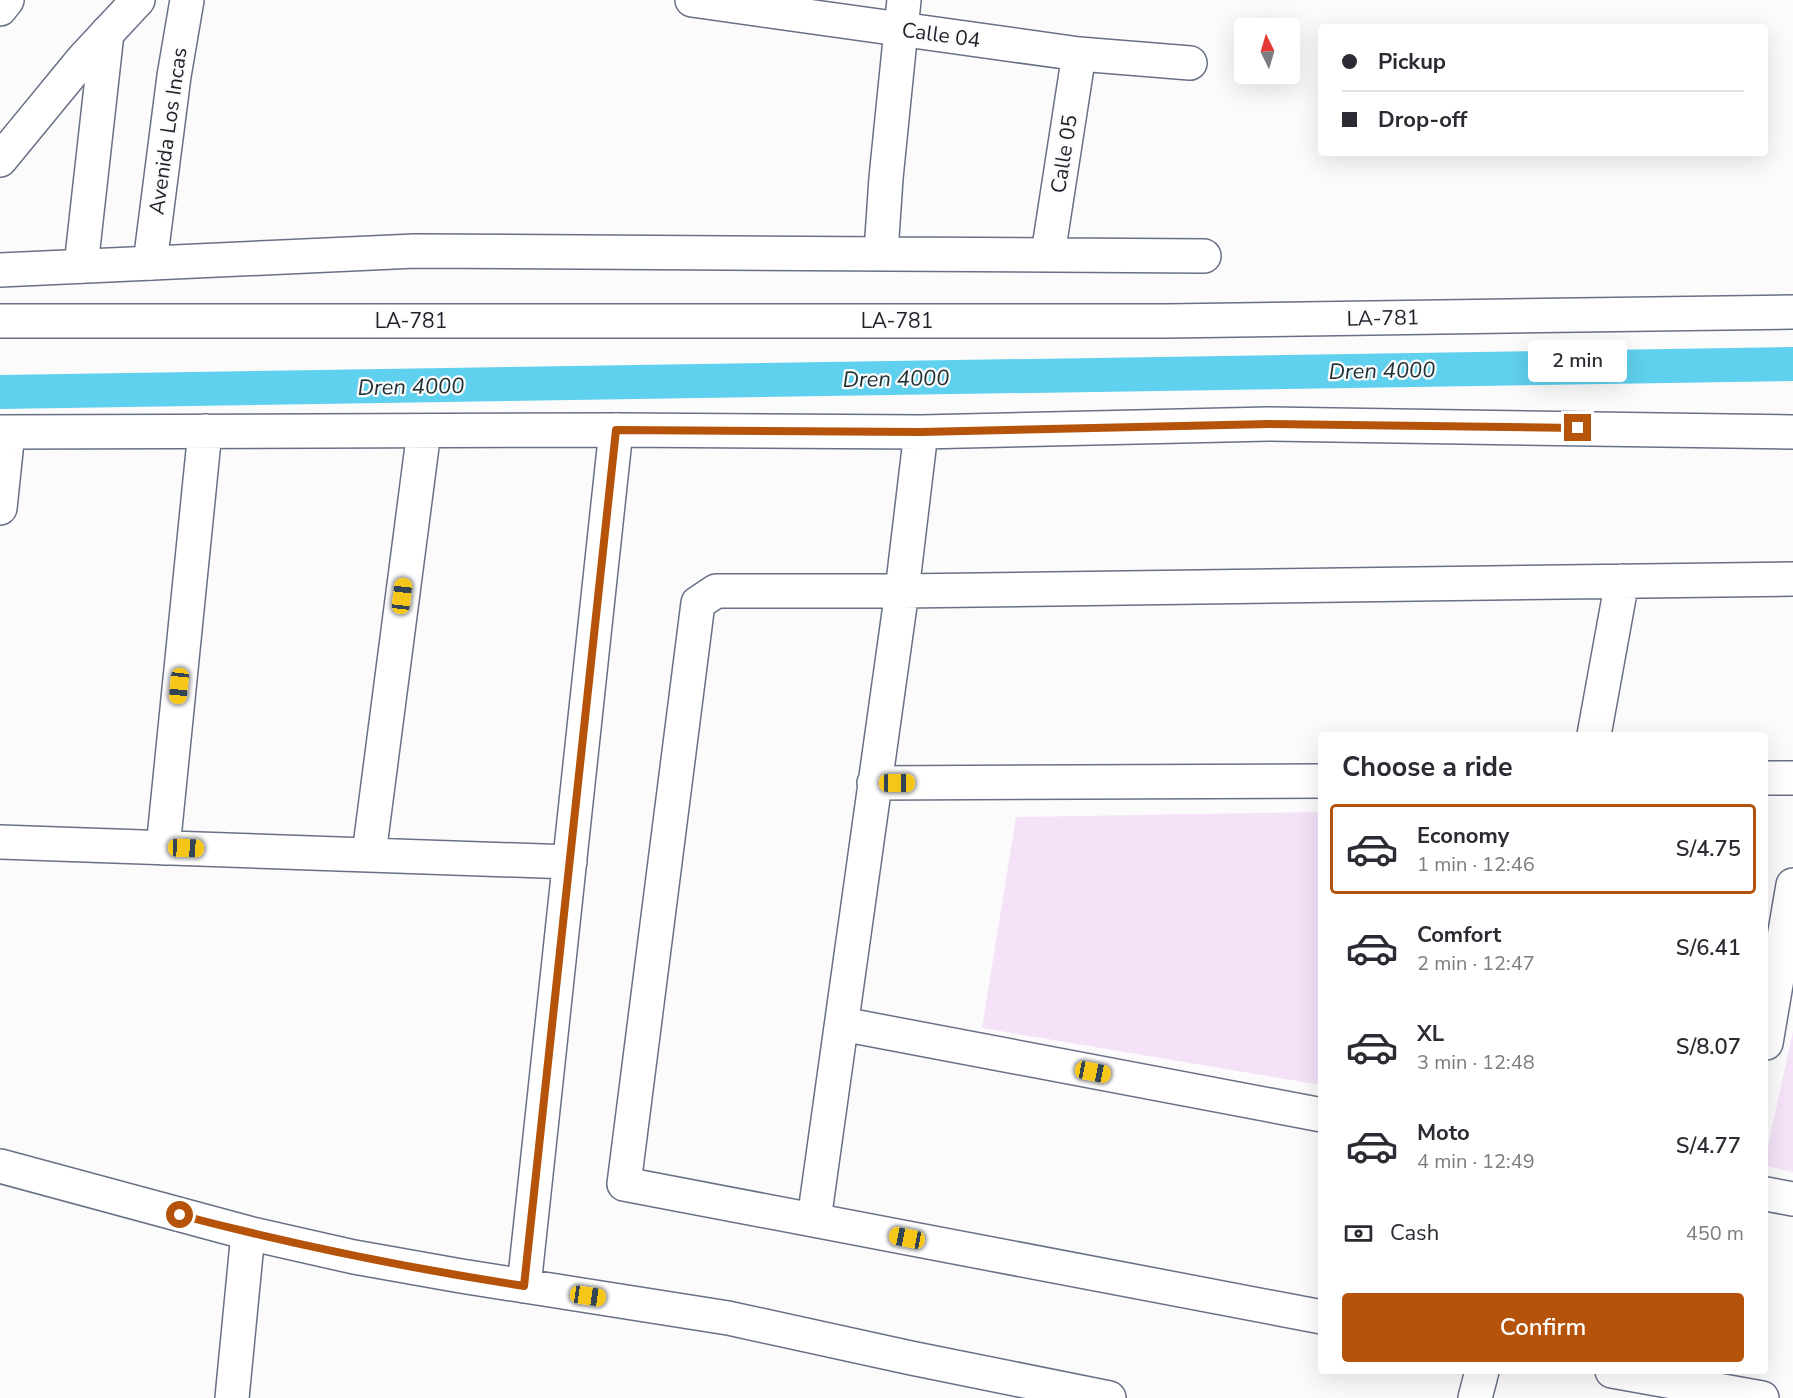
<!DOCTYPE html>
<meta charset="utf-8">
<style>
:root{--surface:#fff;--page:#f2f2f3;--text:#2b2b33;--muted:#7c7c81;--line:#e1e1e2;--accent:#b45309}
body{margin:0;font-family:"Nunito Sans",sans-serif;background:var(--page);color:var(--text);height:100vh;display:flex;flex-direction:column;font-size:22px;white-space:nowrap}
*{box-sizing:border-box;margin:0}
p{font-size:20px;color:var(--muted)}
.icon{flex:none;width:33px;height:33px;fill:none;stroke:currentColor;stroke-width:2;stroke-linecap:round;stroke-linejoin:round}
.map{position:relative;flex:1;overflow:hidden}
.drawer{position:absolute;left:1318px;top:732px;width:450px;height:642px;display:flex;flex-direction:column;background:var(--surface);border-radius:6px;box-shadow:0 6px 24px #0002}
.drawer>*{flex:none}
.banner{position:absolute;left:1318px;top:24px;width:450px;height:132px;border-radius:6px;box-shadow:0 6px 24px #0002;display:grid;align-content:center;height:132px;padding:0 24px;background:var(--surface)}
.needle{width:39px;rotate:355deg}
.buttons{position:absolute;left:1234px;top:18px;display:grid;gap:12px}
.buttons a{display:grid;place-items:center;width:66px;height:66px;border-radius:6px;background:var(--surface);box-shadow:0 6px 24px #0002;font-size:30px}
.end{position:absolute;width:27px;height:27px;margin:-14px;border:8px solid #b45309;background:#fff;box-shadow:0 0 0 3px #fff}
.from{border-radius:50%}
.bubble{position:absolute;height:42px;border-radius:6px;background:var(--surface);box-shadow:0 6px 24px #0002;font-size:20px;font-weight:600;line-height:42px;text-align:center}
.car{position:absolute;width:18px;height:36px;margin:-18px -9px;border-radius:8px;box-shadow:0 0 4px 2px #0007;background:linear-gradient(#f5c518 24%,#345 0 40%,#f5c518 0 76%,#345 0 86%,#f5c518 0)}
.banner b{display:flex;align-items:center;gap:21px;height:57px;font-size:22px}
.banner b+b{border-top:2px solid var(--line)}
.banner i{width:15px;height:15px;background:var(--text)}
ul{padding:0;list-style:none}
li{display:flex;align-items:center;gap:18px;height:90px;margin:0 12px 9px;padding:0 12px;border:3px solid transparent;border-radius:6px}
li div{flex:1}
li b{display:block;font-size:22px}
li em{font-style:normal;font-weight:600}
li.selected{border-color:var(--accent)}
li>.icon{width:54px;height:54px;stroke-width:1.5}
h2{padding:0 24px;font-size:27px;line-height:72px}
.pay{display:flex;align-items:center;gap:15px;height:66px;padding:0 24px;font-size:22px}
.pay p{margin-inline-start:auto}
.primary-button{display:flex;gap:12px;margin-top:auto;padding:12px 24px}
.primary-button a{flex:1;height:69px;border-radius:6px;background:var(--accent);color:#fff;font-size:24px;font-weight:600;line-height:69px;text-align:center}
.map>svg:first-child{display:block}
.green{fill:#f5e2f9}
.lines{fill:none;stroke-linecap:round;stroke-linejoin:round}
.canal{stroke:#5fd0ee;stroke-width:34}
.minor-casing{stroke:#677085;stroke-width:36}
.tertiary-casing{stroke:#677085;stroke-width:36}
.minor{stroke:#fff;stroke-width:33}
.tertiary{stroke:#fff;stroke-width:33}
.route{stroke:#b45309;stroke-width:8}
.labels{text-anchor:middle;stroke-width:4.5;stroke-linejoin:round;paint-order:stroke}
.street-label{font-size:21px;fill:#1f222b;stroke:#fbfbfb}
.water-label{font-size:22px;font-style:italic;fill:#1d3137;stroke:#fbfbfb}
</style>
<div class="map">
<svg width="1793" height="1398" viewBox="0 0 1793 1398">
<rect width="100%" height="100%" fill="#fbfbfb"/>
<!-- green -->
<path class="green" d="M1321,812V1085L982,1028L1016,817Z
M1793,1031V1172L1766,1166V1155Z"/>
<g class="lines">
<!-- canal -->
<path class="canal" d="M0,392L1793,364"/>
<!-- minor casing -->
<g class="minor-casing">
<path id="minor" d="M692,0L1079,54L1190,63
M0,9L7,0
M0,160L83,59L138,0
M881,252L886,178L904,0
M1048,254L1079,54
M0,270L415,251L1204,256
M0,432L616,430L921,432L1269,424L1793,432
M0,508L8,432
M1594,735L1622,581
M1766,778H1793
M874,783L1322,781
M0,842L570,862
M163,848L205,431
M369,854L424,431
M842,1024L1322,1115
M1766,1043L1793,885
M0,1166L248,1233L354,1257L461,1276L728,1318L911,1358L1109,1398
M1766,1194L1793,1199
M814,1220L902,591L921,432
M524,1286L616,430
M1322,1317L624,1184L698,603L716,591H902L1793,579
M1612,1371L1762,1398
M232,1398L248,1233
M1475,1398L1482,1371"/>
</g>
<!-- tertiary casing -->
<g class="tertiary-casing">
<path id="tertiary" d="M150,263L174,76L187,0
M81,266L107,33
M0,321H1167L1793,312"/>
</g>
<!-- minor -->
<use href="#minor" class="minor"/>
<!-- tertiary -->
<use href="#tertiary" class="tertiary"/>
</g>
<g class="lines">
<!-- route -->
<path class="route" d="M180,1215C294,1245 408,1268 524,1286L616,430L921,432L1269,424L1578,428"/>
</g>
<g class="labels">
<!-- street labels -->
<g class="street-label">
<text transform="translate(941 35) rotate(8)" y="7">Calle 04</text>
<text transform="translate(168 131) rotate(-82)" y="7">Avenida Los Incas</text>
<text transform="translate(1064 154) rotate(-81)" y="7">Calle 05</text>
<text transform="translate(1383 318) rotate(-1)" y="7">LA-781</text>
<text x="411" y="328">LA-781</text>
<text x="897" y="328">LA-781</text>
</g>
<!-- water labels -->
<g class="water-label">
<text transform="translate(1382 370) rotate(-1)" y="8">Dren 4000</text>
<text transform="translate(896 378) rotate(-1)" y="8">Dren 4000</text>
<text transform="translate(411 386) rotate(-1)" y="8">Dren 4000</text>
</g>
</g>
</svg>
<div class="buttons">
<a><svg class="needle" viewBox="-14 -14 28 28"><path d="M0-13l5 13h-10z" fill="#e53935"/><path d="M0 13l5-13h-10z" fill="#7c7c81"/></svg></a>
</div>
<i class="end from" style="left:180px;top:1215px"></i>
<i class="end" style="left:1578px;top:428px"></i>
<div class="bubble" style="left:1528px;top:340px;width:99px">2 min</div>
<i class="car" style="left:402px;top:596px;rotate:7deg"></i>
<i class="car" style="left:179px;top:686px;rotate:186deg"></i>
<i class="car" style="left:897px;top:783px;rotate:90deg"></i>
<i class="car" style="left:186px;top:848px;rotate:92deg"></i>
<i class="car" style="left:1093px;top:1072px;rotate:101deg"></i>
<i class="car" style="left:907px;top:1238px;rotate:281deg"></i>
<i class="car" style="left:588px;top:1296px;rotate:98deg"></i>
<div class="banner">
<b><i class="from"></i>Pickup</b>
<b><i></i>Drop-off</b>
</div>
<section class="drawer">
<h2>Choose a ride</h2>
<ul>
<li class="selected"><svg class="icon" aria-label="car" viewBox="0 0 24 24"><path d="M5 17H2v-5l4-1 3-4h7l3 4 3 1v5h-3M9 17h6M6 11h13"/><circle cx="7" cy="17" r="2"/><circle cx="17" cy="17" r="2"/></svg><div><b>Economy</b><p>1 min · 12:46</p></div><em>S/4.75</em></li>
<li><svg class="icon" aria-label="car" viewBox="0 0 24 24"><path d="M5 17H2v-5l4-1 3-4h7l3 4 3 1v5h-3M9 17h6M6 11h13"/><circle cx="7" cy="17" r="2"/><circle cx="17" cy="17" r="2"/></svg><div><b>Comfort</b><p>2 min · 12:47</p></div><em>S/6.41</em></li>
<li><svg class="icon" aria-label="car" viewBox="0 0 24 24"><path d="M5 17H2v-5l4-1 3-4h7l3 4 3 1v5h-3M9 17h6M6 11h13"/><circle cx="7" cy="17" r="2"/><circle cx="17" cy="17" r="2"/></svg><div><b>XL</b><p>3 min · 12:48</p></div><em>S/8.07</em></li>
<li><svg class="icon" aria-label="car" viewBox="0 0 24 24"><path d="M5 17H2v-5l4-1 3-4h7l3 4 3 1v5h-3M9 17h6M6 11h13"/><circle cx="7" cy="17" r="2"/><circle cx="17" cy="17" r="2"/></svg><div><b>Moto</b><p>4 min · 12:49</p></div><em>S/4.77</em></li>
</ul>
<div class="pay"><svg class="icon" aria-label="cash" viewBox="0 0 24 24"><path d="M3 7h18v10H3z"/><circle cx="12" cy="12" r="2"/></svg>Cash<p>450 m</p></div>
<div class="primary-button"><a>Confirm</a></div>
</section>
</div>
